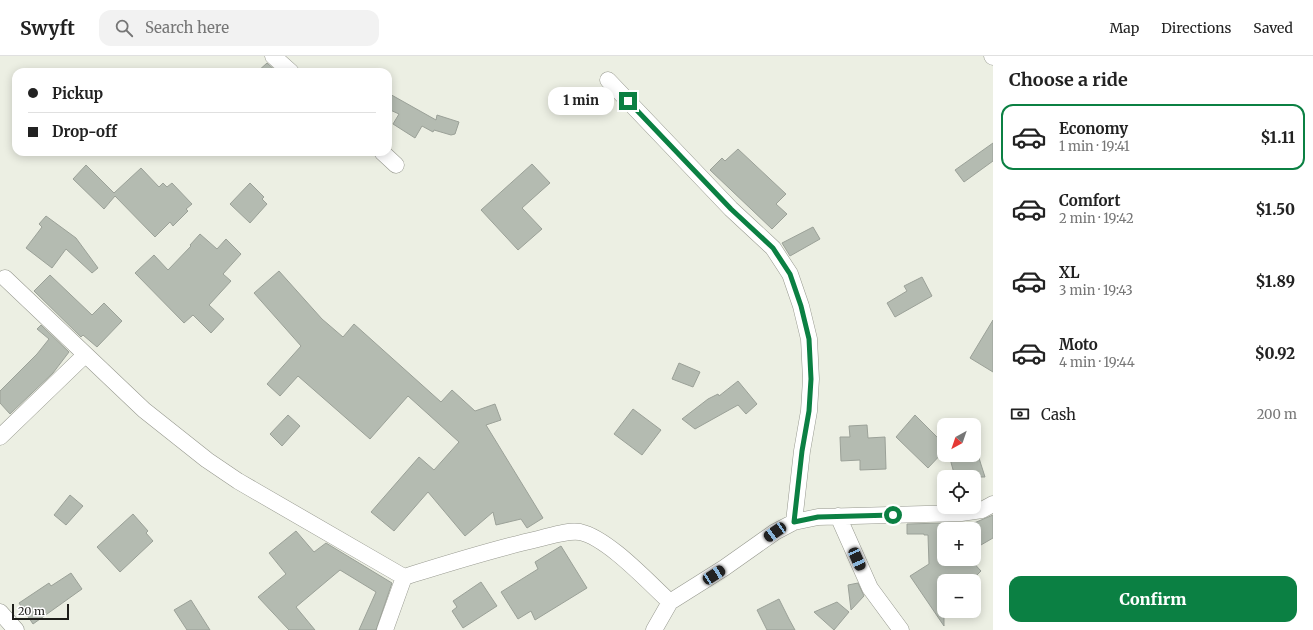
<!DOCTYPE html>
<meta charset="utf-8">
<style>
:root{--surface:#fff;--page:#f2f2f2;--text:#222;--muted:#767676;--line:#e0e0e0;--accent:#0b8043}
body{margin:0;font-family:Merriweather,serif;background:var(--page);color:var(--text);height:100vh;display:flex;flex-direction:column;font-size:15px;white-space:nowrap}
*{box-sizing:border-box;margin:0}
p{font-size:13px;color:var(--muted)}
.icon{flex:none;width:22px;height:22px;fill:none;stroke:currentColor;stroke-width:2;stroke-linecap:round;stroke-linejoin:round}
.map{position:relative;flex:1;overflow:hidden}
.drawer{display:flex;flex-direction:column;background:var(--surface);width:320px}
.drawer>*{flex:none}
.top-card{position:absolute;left:12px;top:12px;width:380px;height:88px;border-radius:12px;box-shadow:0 2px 10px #0003;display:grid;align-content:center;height:88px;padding:0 16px;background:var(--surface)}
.needle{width:26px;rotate:220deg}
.tools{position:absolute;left:937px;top:362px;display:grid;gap:8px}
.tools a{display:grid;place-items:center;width:44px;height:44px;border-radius:8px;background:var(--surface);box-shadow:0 2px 10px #0003;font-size:20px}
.scale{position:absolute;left:12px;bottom:10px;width:57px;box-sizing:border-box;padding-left:4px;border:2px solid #1e1e1a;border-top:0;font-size:11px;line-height:14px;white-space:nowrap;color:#1e1e1a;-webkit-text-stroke:3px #fff;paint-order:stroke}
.end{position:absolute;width:18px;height:18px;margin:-9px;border:5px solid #0b8043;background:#fff;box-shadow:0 0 0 2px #fff}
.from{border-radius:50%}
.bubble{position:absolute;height:28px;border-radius:12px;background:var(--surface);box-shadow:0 2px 10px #0003;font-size:13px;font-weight:800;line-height:28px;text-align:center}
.car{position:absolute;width:12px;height:24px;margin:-12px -6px;border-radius:5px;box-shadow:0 0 3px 1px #0007;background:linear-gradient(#222 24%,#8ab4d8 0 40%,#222 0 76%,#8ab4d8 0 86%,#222 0)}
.top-card b{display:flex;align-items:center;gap:14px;height:38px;font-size:15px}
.top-card b+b{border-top:1px solid var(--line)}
.top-card i{width:10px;height:10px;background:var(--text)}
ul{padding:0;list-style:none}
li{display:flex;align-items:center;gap:12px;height:66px;margin:0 8px 6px;padding:0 8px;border:2px solid transparent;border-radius:12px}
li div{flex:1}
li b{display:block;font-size:15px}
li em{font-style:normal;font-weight:800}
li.current{border-color:var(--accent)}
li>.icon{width:36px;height:36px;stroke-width:1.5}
h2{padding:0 16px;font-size:18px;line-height:48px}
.pay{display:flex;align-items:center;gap:10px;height:44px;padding:0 16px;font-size:15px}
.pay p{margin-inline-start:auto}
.primary-button{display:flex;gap:8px;margin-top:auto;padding:8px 16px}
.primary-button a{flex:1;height:46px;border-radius:12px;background:var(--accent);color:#fff;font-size:16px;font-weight:800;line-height:46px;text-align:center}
header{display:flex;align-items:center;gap:24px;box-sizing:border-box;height:56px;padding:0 20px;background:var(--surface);border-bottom:1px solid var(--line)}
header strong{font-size:19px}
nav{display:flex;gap:22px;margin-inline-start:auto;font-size:14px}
.search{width:280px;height:36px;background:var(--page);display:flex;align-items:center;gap:10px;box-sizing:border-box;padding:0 14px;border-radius:12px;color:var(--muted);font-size:15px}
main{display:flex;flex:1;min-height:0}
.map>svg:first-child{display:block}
.building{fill:#b4bbb1;stroke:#9ba198}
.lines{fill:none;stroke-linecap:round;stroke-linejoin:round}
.minor-casing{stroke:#96988e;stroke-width:17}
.minor{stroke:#fff;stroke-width:16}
.route{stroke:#0b8043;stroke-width:5}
</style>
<header>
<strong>Swyft</strong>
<div class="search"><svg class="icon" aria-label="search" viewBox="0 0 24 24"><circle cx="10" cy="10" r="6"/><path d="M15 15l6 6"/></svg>Search here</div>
<nav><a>Map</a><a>Directions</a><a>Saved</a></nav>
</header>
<main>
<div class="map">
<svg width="993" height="574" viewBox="0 0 993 574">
<rect width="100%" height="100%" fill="#ecefe3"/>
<!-- building -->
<path class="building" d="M267,7L277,16H257Z
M388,37L436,64L437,59L459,66L455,78L451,79L434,74L433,76L422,70L415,82L393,68L399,58L388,53Z
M993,87V105L964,126L955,114Z
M738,93L786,138L776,148L787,158L772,173L710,114L722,102L725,105Z
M532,108L550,127L522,152L542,173L518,194L481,154Z
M86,109L114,137L141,112L159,131L163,127L167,131L172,127L192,148L186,153L188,155L173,170L170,166L155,181L115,140L104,153L73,123Z
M250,127L264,141L262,143L267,148L250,167L230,148Z
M46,160L76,182L98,212L92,217L66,193L52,212L26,192L42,171L39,168Z
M813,171L820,183L790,200L782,187Z
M200,178L217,193L226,183L241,198L223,218L231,225L209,249L224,263L211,277L193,259L184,267L135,217L154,199L168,214L191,190L190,189Z
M279,215L322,263L343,281L354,268L441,346L452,334L475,355L495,348L501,364L486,369L543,462L527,472L521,463L496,469L493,456L465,480L428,436L394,475L371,456L419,401L434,414L459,386L408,340L370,383L298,320L280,340L267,328L301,290L254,237Z
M50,219L92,259L104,247L122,265L97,291L83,279L81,281L34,235Z
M922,221L932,240L895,261L887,247L907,235L904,230Z
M993,264V316L970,302Z
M41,269L69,296L53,317L10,358L0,347V335L37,298L49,283L37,273Z
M679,307L700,316L693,331L672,323Z
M738,325L757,348L746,358L738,349L695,373L682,363L708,343L718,338L719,340Z
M633,353L661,374L642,399L614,378Z
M288,359L300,370L282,390L270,378Z
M915,359L944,388V395L928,412L896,381Z
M867,369L868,382L885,381L886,413L860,414V404L841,405L840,381H850L849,370Z
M949,399H978L985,421H955Z
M70,439L83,450L66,469L54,459Z
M133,458L148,475L146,477L153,485L120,516L97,491Z
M993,459V482L974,493V467Z
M944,467V503H970L981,515L971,525H944V570L910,520L929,508L928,479H924V478H907V468Z
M296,475L314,496L326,487L392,527L376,574H359L376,536L340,514L296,551L315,574H289L258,541L286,518L269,497Z
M561,490L587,532L535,564L531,555L518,563L501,536L538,513L535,506Z
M71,517L82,533L33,568L19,547L49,527L51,530Z
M481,526L497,550L463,572L452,555L457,551L453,545Z
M858,527L864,540L851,554L848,529Z
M779,543L789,563L795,574H767L757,554Z
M191,544L210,574H187L174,554Z
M837,546L849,556L834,574L814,556Z"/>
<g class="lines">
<!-- minor casing -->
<g class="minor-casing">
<path id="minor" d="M273,0L291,16
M992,0L993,1
M608,24L731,153L773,192L790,218L801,250L809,283L811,323L809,355L802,395L794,466
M382,96L396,109
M5,222L144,354L207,404L238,425L404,521C449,507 493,493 538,483C551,480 567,474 580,476C608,482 649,527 670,546
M0,381L85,299
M838,460L870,532L901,574
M0,556L16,574
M385,574L404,521
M654,574L670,546L724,512L775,476L794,466L818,461L961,457L982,454L993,448"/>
</g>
<!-- minor -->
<use href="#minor" class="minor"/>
</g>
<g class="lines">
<!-- route -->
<path class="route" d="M628,45L731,153L773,192L790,218L801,250L809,283L811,323L809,355L802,395L794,466L818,461L893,459"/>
</g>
</svg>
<div class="tools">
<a><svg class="needle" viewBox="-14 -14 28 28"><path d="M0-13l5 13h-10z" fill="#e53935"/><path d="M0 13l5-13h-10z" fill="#767676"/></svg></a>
<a><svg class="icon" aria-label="locate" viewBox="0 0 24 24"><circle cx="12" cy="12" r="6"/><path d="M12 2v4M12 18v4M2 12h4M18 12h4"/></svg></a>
<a>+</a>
<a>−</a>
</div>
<div class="scale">20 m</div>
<i class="end from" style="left:893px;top:459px"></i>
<i class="end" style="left:628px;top:45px"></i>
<div class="bubble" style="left:548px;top:31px;width:66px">1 min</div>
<i class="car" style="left:775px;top:476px;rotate:235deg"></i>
<i class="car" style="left:857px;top:503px;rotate:156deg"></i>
<i class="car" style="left:714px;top:519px;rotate:57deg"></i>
<div class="top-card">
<b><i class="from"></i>Pickup</b>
<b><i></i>Drop-off</b>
</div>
</div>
<section class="drawer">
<h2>Choose a ride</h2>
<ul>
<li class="current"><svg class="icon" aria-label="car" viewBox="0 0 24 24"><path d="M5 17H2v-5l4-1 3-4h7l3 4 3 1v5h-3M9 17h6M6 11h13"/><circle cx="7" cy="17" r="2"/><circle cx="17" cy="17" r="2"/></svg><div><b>Economy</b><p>1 min · 19:41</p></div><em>$1.11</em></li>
<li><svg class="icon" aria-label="car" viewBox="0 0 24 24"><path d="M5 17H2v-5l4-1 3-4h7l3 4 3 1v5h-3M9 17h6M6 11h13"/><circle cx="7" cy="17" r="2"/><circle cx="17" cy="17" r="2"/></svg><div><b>Comfort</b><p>2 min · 19:42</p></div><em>$1.50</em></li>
<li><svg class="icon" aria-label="car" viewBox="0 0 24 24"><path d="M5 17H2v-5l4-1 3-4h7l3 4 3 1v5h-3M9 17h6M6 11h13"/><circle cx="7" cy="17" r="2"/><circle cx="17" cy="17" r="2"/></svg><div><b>XL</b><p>3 min · 19:43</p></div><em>$1.89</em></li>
<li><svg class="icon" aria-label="car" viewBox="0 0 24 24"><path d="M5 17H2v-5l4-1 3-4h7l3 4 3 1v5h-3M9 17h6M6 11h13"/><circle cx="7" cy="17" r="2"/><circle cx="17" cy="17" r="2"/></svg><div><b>Moto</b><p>4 min · 19:44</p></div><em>$0.92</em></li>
</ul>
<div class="pay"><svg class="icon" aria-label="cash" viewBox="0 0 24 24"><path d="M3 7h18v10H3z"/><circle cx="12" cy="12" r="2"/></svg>Cash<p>200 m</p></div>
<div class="primary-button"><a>Confirm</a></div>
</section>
</main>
